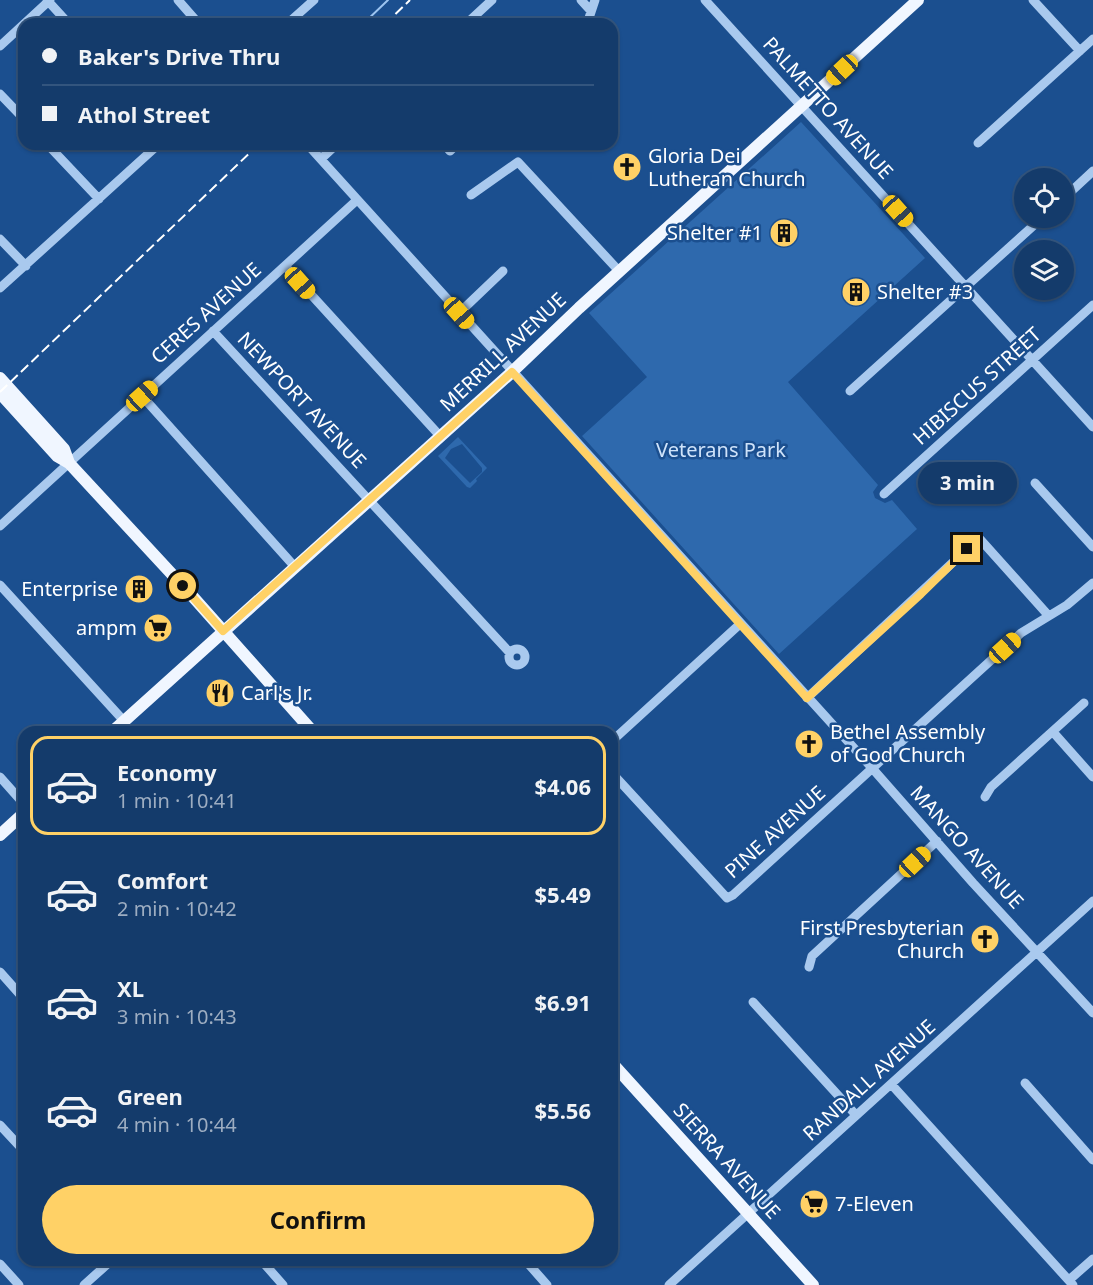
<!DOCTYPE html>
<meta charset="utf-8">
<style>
:root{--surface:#143b6b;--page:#1d4271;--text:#f1f3f6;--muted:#9dadc1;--line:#33557e;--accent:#ffd166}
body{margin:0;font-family:"Noto Sans",sans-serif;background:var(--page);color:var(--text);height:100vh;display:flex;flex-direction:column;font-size:22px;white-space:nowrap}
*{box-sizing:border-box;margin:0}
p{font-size:20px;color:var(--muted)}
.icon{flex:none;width:33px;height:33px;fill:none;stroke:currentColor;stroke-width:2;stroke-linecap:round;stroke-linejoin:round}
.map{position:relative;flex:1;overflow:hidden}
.side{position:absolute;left:18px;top:726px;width:600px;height:540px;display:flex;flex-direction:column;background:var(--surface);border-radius:18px;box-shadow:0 2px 4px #0004,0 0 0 2px var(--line)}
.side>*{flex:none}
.banner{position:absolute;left:18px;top:18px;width:600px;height:132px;border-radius:18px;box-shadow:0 2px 4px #0004,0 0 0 2px var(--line);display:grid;align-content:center;height:132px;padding:0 24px;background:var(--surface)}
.buttons{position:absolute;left:1014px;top:168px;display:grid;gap:12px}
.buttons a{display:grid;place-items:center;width:60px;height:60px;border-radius:50%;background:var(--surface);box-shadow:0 2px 4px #0004,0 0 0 2px var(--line);font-size:30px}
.end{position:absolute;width:27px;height:27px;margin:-14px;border:8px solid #ffd166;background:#111;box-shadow:0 0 0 3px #111}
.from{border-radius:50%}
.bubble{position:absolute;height:42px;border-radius:21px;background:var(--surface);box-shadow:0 2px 4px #0004,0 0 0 2px var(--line);font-size:20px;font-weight:700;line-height:42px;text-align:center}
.car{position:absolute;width:18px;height:36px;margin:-18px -9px;border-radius:8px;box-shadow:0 0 4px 2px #0007;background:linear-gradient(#f5c518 24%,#345 0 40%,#f5c518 0 76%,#345 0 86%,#f5c518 0)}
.banner b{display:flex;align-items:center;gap:21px;height:57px;font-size:22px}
.banner b+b{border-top:2px solid var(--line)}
.banner i{width:15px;height:15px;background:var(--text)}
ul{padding:10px 0 0;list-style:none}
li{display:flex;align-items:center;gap:18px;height:99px;margin:0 12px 9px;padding:0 12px;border:3px solid transparent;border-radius:18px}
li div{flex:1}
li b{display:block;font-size:22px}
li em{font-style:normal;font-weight:700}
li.current{border-color:var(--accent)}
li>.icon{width:54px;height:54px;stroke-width:1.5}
.action{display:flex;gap:12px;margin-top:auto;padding:12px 24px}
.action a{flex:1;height:69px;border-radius:36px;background:var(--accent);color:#111;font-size:24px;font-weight:700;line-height:69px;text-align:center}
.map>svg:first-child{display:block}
.green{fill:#2e69ad;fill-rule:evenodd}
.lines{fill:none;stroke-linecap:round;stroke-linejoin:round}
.stream{stroke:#9cc4f0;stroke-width:2}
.minor{stroke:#a9c9ee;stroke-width:9}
.major{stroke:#f0f6ff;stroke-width:12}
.rail{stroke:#fff;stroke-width:2;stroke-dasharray:10 4.5;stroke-linecap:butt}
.route{stroke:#ffd166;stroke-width:8}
.labels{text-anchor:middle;stroke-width:5;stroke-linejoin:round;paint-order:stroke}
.street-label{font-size:20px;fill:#fff;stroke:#1b4f8f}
.poi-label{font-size:20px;fill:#fff;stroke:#1b4f8f;text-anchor:start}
.park-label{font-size:20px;fill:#cfe3fa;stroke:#1b4f8f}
</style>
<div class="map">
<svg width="1093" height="1285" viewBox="0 0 1093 1285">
<rect width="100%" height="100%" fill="#1b4f8f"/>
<!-- green -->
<path class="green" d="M801,122L925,258L788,382L878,485L873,492L875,498L885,503L892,500L917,529L779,654L582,436L647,377L589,313Z
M458,437L487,468L476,479L477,481L470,488L467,487L438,456ZM462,444L482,468V472L470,483L445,458L451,449Z"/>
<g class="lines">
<!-- stream -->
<path class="stream" d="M363,24L388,0"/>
<!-- minor -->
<path class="minor" d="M47,0L69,24
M178,0L199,24
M581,0L591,11
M705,0L1093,427
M1033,0L1080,51
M287,24L314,0
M466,24L492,0
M587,24L595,0
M0,46L50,0
M0,94L24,119
M978,143L1093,39
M47,144L99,199
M307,144L872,768L973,883L1093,1013
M444,144L450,151L457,144
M321,159L337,144
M471,195L518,162L619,271
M1064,198L1093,171
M0,239L26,266
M285,266L440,436
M0,288L159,144
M459,313L503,271
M213,331L510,653
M850,391L1042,218
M142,396L295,567
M1035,483L1093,547
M884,494L1093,305
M0,526L357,200
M0,585L124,721
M509 657a8 8 0 1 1 16 0a8 8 0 1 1-16 0Z
M807,698L979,538L1048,615
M549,732L552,729
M1053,732L1093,777
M612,741L740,624
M612,773L727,898L733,895L1021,633L1067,605L1093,583
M0,777L24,804
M985,797L991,787L1084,703
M809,967L812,956L937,841
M0,972L24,999
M753,1002L856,1115
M1025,1083L1093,1160
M891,1084L1073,1285
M0,1125L24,1151
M261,1260L283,1285
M525,1260L547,1285
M0,1264L19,1285
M1069,1280L1093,1259
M84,1285L112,1260
M669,1285L1093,901"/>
<!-- major -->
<path class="major" d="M0,378L64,449L69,463
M0,393L57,456L69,463L194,598L313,732
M112,732L512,372L579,308L918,0
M0,835L24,813
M612,1063L813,1285"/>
<!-- rail -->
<path class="rail" d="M385,24L410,0
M0,392L259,144"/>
</g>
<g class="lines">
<!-- route -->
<path class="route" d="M183,586L223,631L512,372L807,698L921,594L967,549"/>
</g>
<!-- icons -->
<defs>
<g id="church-disc" transform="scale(1.5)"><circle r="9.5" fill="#ffd166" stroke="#1b4f8f"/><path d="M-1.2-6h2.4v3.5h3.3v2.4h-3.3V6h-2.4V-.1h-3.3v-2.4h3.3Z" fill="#111"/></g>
<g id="building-disc" transform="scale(1.5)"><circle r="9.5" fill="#ffd166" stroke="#1b4f8f"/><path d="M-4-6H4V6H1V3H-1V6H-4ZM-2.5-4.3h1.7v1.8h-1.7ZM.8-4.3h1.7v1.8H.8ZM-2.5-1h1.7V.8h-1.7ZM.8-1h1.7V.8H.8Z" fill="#111"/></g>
<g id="supermarket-disc" transform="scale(1.5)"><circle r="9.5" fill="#ffd166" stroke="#1b4f8f"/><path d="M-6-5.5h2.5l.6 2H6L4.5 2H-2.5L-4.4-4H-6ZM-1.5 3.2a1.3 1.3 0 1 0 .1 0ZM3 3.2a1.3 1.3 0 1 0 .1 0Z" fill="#111"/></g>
<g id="restaurant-disc" transform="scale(1.5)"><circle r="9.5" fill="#ffd166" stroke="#1b4f8f"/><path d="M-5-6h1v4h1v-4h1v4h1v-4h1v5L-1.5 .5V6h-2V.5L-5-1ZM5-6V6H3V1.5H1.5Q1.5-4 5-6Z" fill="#111"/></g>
</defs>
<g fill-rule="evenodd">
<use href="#church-disc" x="627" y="167"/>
<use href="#building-disc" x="784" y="233"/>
<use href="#building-disc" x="856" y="292"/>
<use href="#building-disc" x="139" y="589"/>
<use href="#supermarket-disc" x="158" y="628"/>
<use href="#restaurant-disc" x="220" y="693"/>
<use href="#church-disc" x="809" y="744"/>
<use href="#church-disc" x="985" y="939"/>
<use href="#supermarket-disc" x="814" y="1204"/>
</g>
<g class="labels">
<!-- street labels -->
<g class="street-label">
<text transform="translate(828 108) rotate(48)" y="7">PALMETTO AVENUE</text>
<text transform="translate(206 313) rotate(-42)" y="7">CERES AVENUE</text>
<text transform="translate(503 352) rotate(-43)" y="7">MERRILL AVENUE</text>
<text transform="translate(977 386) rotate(-42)" y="7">HIBISCUS STREET</text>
<text transform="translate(302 400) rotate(47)" y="7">NEWPORT AVENUE</text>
<text transform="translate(775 832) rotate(-42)" y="7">PINE AVENUE</text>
<text transform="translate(967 847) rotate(48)" y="7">MANGO AVENUE</text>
<text transform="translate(869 1080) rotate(-42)" y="7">RANDALL AVENUE</text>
<text transform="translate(727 1161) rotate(48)" y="7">SIERRA AVENUE</text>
</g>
<!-- poi labels -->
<g class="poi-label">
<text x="648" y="163">Gloria Dei<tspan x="648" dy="23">Lutheran Church</tspan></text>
<text x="763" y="240" text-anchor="end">Shelter #1</text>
<text x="877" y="299">Shelter #3</text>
<text x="118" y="596" text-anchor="end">Enterprise</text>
<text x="137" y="635" text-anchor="end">ampm</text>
<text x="241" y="700">Carl's Jr.</text>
<text x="830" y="739">Bethel Assembly<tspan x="830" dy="23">of God Church</tspan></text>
<text x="964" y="935" text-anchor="end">First Presbyterian<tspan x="964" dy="23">Church</tspan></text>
<text x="835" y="1211">7-Eleven</text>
</g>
<!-- park labels -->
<g class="park-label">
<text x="721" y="457">Veterans Park</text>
</g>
</g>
</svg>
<div class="buttons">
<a><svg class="icon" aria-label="locate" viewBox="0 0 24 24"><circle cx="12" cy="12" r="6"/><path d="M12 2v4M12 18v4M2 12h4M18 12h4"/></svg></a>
<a><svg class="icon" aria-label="layers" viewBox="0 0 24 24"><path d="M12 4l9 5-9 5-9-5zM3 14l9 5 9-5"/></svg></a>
</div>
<i class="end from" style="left:183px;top:586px"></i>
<i class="end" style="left:967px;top:549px"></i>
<div class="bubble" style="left:918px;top:462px;width:99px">3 min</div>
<i class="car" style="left:842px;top:70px;rotate:227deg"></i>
<i class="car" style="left:898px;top:211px;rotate:138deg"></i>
<i class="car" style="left:300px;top:283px;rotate:138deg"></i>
<i class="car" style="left:459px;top:313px;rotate:138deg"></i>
<i class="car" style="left:142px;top:396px;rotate:48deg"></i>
<i class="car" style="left:1005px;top:648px;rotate:48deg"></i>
<i class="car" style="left:915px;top:862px;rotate:47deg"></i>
<div class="banner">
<b><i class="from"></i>Baker's Drive Thru</b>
<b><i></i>Athol Street</b>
</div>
<section class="side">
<ul>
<li class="current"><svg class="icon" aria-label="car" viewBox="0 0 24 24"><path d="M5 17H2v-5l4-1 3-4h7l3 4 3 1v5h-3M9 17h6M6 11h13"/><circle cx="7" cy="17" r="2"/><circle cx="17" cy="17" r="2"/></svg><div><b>Economy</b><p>1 min · 10:41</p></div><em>$4.06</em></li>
<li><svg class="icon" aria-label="car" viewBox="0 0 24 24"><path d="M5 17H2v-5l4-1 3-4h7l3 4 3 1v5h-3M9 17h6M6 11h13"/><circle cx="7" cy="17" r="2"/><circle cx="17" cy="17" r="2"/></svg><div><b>Comfort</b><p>2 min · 10:42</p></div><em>$5.49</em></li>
<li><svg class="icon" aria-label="car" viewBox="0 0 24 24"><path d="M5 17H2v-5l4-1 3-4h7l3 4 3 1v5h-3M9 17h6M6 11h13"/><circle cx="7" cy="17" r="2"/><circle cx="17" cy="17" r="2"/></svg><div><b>XL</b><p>3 min · 10:43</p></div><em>$6.91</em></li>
<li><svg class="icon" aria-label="car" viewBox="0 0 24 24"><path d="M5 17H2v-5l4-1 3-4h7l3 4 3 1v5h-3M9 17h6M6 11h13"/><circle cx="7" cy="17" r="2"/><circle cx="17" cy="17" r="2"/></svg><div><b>Green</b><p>4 min · 10:44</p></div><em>$5.56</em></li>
</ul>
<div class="action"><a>Confirm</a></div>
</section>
</div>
